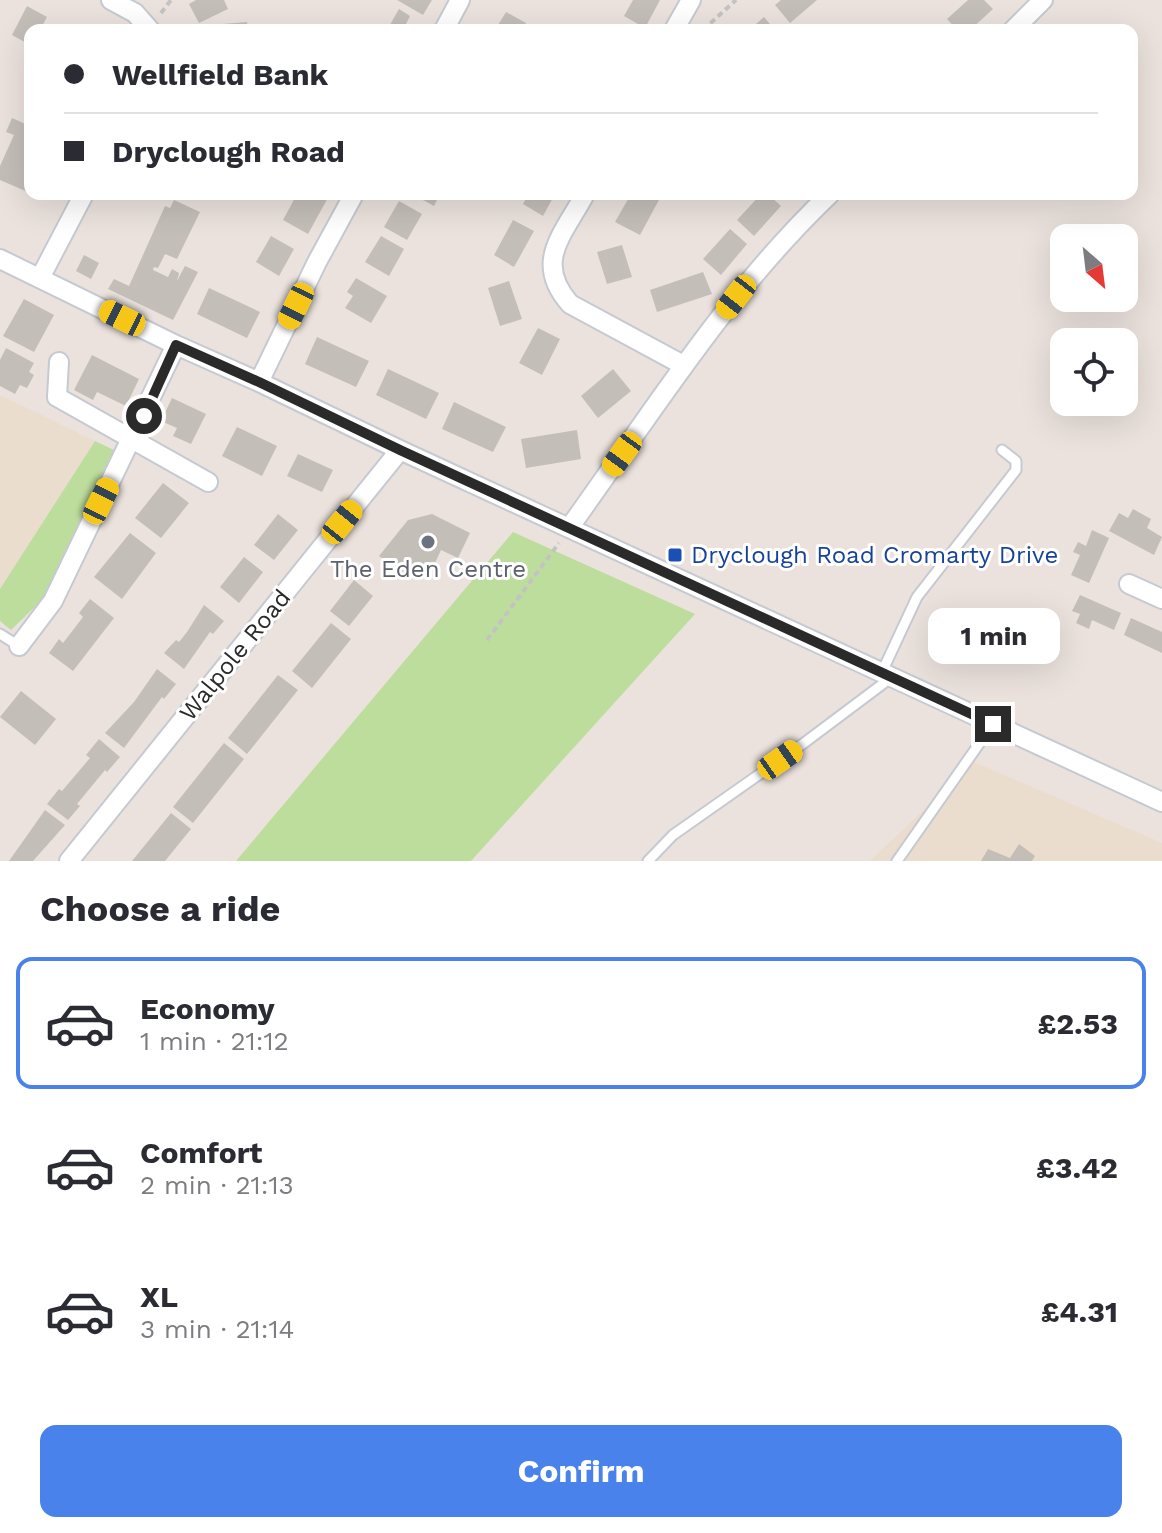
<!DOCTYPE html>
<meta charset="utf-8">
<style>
:root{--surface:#fff;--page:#f2f2f3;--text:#2b2b33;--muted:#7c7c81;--line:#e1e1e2;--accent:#4982eb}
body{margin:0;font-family:"Work Sans",sans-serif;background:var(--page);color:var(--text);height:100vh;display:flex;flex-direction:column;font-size:30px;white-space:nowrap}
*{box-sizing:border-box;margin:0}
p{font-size:26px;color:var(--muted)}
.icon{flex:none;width:44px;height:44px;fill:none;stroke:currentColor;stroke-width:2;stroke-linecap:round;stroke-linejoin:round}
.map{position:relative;height:861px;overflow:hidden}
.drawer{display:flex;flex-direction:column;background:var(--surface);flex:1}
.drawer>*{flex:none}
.guide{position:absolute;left:24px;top:24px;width:1114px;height:176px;border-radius:16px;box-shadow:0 8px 32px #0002;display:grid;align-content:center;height:176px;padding:0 40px;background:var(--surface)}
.needle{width:52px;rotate:152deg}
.buttons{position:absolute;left:1050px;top:224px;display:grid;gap:16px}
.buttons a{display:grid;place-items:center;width:88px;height:88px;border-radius:16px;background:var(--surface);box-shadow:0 8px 32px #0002;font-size:40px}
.end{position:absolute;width:36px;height:36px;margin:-18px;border:10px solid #2a2a2a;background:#fff;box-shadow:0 0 0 4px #fff}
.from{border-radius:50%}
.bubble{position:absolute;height:56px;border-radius:16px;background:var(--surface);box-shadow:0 8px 32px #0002;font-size:26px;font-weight:700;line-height:56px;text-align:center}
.car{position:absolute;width:24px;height:48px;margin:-24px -12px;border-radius:10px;box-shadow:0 0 6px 2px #0007;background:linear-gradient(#f5c518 24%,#345 0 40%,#f5c518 0 76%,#345 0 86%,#f5c518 0)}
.guide b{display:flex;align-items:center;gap:28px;height:76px;font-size:30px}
.guide b+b{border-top:2px solid var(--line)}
.guide i{width:20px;height:20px;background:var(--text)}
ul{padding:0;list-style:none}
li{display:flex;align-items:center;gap:24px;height:132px;margin:0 16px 12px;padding:0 24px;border:4px solid transparent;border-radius:16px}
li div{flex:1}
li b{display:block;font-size:30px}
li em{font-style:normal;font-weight:700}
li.selected{border-color:var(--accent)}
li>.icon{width:72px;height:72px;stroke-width:1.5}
h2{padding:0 40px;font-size:36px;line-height:96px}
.action{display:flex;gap:16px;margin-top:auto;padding:16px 40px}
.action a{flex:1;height:92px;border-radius:16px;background:var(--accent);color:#fff;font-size:32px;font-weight:700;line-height:92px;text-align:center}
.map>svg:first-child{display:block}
.education{fill:#ebddcd}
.green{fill:#bddd9d}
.building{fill:#c3beb8}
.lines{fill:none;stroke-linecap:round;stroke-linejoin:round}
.service-casing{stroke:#c5cad2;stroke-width:13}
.minor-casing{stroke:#c5cad2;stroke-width:22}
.path{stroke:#c3c3c3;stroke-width:4;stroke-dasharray:6 4;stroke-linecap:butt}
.service{stroke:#fff;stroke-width:9}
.minor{stroke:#fff;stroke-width:18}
.route{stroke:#2a2a2a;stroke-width:10}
.worship-dot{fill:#6b7280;stroke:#fff;stroke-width:3}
.transit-dot{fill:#1a4fb4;stroke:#fff;stroke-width:3}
.labels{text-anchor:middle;stroke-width:6;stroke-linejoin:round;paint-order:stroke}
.transit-label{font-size:24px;fill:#164399;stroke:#fff;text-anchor:start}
.worship-label{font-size:24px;fill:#5b616d;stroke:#fff}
.street-label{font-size:24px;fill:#2a2a2a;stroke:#fff}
</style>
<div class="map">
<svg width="1162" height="861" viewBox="0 0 1162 861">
<rect width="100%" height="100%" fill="#ebe2dd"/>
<!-- education -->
<path class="education" d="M0,395L95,441L0,589Z
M974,762L1162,843V861H870Z"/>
<!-- green -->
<path class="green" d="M95,441L116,451L43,599L11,630L0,621V589Z
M513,532L695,614L471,861H236Z"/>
<!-- building -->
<path class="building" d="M196,0H224L228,9L199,23L189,4Z
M397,0H432L423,15Z
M633,0H660L645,28L624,16Z
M781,0H817L790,23L775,5Z
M968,0H984L993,9L970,30H957L947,19Z
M27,6L47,17L40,30H30V45L12,35Z
M399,9L410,16L406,24L416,30H387Z
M506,12L526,23L522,30H495Z
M764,17L775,30H749Z
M247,22L248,30H224L223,24Z
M12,118L30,126V193L0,180V166L14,135L6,132Z
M297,194H330L308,234L283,220Z
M412,194H440L434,206Z
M528,194H555L543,216L523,204Z
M631,194H654L660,198L640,235L615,222Z
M761,194H768L781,206L754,236L737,220Z
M174,200L200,212L177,259L165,254L158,268L154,267L153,270L168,277L172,269L179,273L177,281L185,266L198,272L173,320L108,289L114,279L129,286L165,206L170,208Z
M399,201L422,214L407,240L384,227Z
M513,220L534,231L514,267L494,255Z
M730,229L747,244L721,275L703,259Z
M271,236L294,249L279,276L256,262Z
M381,236L404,249L389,276L365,262Z
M622,245L632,277L607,284L597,252Z
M84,255L99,263L91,279L76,271Z
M703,272L712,294L657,312L650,290Z
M356,278L387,296L371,323L345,308L353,296L347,292Z
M509,281L522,319L500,326L488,288Z
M209,288L260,312L247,338L197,314Z
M24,299L54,315L34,352L3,336Z
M538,328L560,339L542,375L519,363Z
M317,337L369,361L356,387L305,364Z
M6,348L34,363L29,372L34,375L27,388L20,385L15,394L0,386V360Z
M92,355L139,379L126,406L97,392L93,400L74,390Z
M388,369L439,393L426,419L376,395Z
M613,369L631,391L598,418L581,396Z
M172,398L206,414L191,444L173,436L177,428L161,421Z
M454,402L506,427L493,452L442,429Z
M237,427L277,446L262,476L222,456Z
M577,430L581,459L526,468L521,439Z
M298,454L333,470L322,492L287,476Z
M163,483L189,503L161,538L135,518Z
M1133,509L1151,519L1147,528L1162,537L1154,555L1109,531L1119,513L1128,518Z
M278,514L298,530L274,560L254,545Z
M432,514L470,533L458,558L441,550L435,563L422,565L409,578L379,556L408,520Z
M1092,530L1109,538L1089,583L1071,575L1080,555L1073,552L1078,542L1086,546Z
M130,533L156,553L122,599L94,577Z
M244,557L263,572L239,603L220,587Z
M354,580L373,596L349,626L330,611Z
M1080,595L1121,613L1114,630L1092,620L1089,629L1076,623L1080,614L1072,611Z
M90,599L114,618L73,671L49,653L59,639L63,643L83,617L79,613Z
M204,605L224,621L213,634L210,632L184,669L164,653L176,640L179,642L187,632Z
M1131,618L1162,632V653L1124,635Z
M331,623L351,639L312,688L292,671Z
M157,669L176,684L164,699L162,697L124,748L105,733L134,702Z
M278,675L298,690L247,754L228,738Z
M21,691L56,719L35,745L0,717Z
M99,739L120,757L107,772L105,770L77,804L80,806L68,820L47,804L59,789L62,791L90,758L86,755Z
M224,743L244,759L193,823L173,807Z
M45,810L65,825L33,861H9Z
M171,813L191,829L165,861H132Z
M1019,844L1035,856L1032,861H981L988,849L1010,858Z"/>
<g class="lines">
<!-- service casing -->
<g class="service-casing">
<path id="service" d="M0,634L19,646
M882,672L917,597L1016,470V461L1002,450
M648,861L673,835L804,743L892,677
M897,861L993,724"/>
</g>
<!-- minor casing -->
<g class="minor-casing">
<path id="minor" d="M111,0L135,13L150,30
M444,30L460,0
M674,30L691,0
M1013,30L1043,0
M585,194C563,235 533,262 570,304L683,365
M0,259L176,345L259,382L400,450L1162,802
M40,278L84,194
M59,362L57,397L208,482
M259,382L317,262L354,194
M569,528C652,413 727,292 830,194
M1129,584L1162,599
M19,646L53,601L176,345
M69,861L400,450"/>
</g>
<!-- path -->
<path class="path" d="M161,13L171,0
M703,30L736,0
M487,640L559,543"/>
<!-- service -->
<use href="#service" class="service"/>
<!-- minor -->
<use href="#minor" class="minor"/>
</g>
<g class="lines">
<!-- route -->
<path class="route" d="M144,416L176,345L259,382L400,450L993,724"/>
</g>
<!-- markers -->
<circle class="worship-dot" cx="428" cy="542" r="8"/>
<rect class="transit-dot" x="667" y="547" width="16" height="16" rx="4"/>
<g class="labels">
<!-- transit labels -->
<g class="transit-label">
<text x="691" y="563">Dryclough Road Cromarty Drive</text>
</g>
<!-- worship labels -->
<g class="worship-label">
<text x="428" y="577">The Eden Centre</text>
</g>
<!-- street labels -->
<g class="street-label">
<text transform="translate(235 655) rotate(-51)" y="8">Walpole Road</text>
</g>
</g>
</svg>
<div class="buttons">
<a><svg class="needle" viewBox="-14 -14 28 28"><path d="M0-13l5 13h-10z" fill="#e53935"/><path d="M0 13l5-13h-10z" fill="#7c7c81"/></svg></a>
<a><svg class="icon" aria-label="locate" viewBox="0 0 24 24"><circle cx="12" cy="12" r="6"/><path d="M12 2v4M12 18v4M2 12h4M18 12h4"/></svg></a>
</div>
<i class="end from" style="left:144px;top:416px"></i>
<i class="end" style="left:993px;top:724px"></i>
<div class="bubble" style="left:928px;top:608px;width:132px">1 min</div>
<i class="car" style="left:736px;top:297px;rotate:218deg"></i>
<i class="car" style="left:296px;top:306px;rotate:206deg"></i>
<i class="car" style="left:122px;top:318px;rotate:296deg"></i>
<i class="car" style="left:622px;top:454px;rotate:216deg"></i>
<i class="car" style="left:101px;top:501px;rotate:26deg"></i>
<i class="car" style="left:342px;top:522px;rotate:39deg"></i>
<i class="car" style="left:780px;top:760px;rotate:55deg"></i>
<div class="guide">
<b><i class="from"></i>Wellfield Bank</b>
<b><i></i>Dryclough Road</b>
</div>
</div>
<section class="drawer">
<h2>Choose a ride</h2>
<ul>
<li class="selected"><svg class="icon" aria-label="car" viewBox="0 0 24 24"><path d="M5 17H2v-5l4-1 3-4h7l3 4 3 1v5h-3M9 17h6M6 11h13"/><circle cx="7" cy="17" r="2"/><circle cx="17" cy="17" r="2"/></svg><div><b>Economy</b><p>1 min · 21:12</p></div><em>£2.53</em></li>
<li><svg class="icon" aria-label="car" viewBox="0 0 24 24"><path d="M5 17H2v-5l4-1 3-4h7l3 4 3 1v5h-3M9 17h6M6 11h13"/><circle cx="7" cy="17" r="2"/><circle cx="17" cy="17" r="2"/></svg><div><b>Comfort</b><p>2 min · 21:13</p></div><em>£3.42</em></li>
<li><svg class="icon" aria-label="car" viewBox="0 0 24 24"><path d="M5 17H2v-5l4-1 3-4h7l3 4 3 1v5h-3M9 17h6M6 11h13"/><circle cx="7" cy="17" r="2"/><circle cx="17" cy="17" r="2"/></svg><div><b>XL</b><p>3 min · 21:14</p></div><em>£4.31</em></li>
</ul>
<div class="action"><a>Confirm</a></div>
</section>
